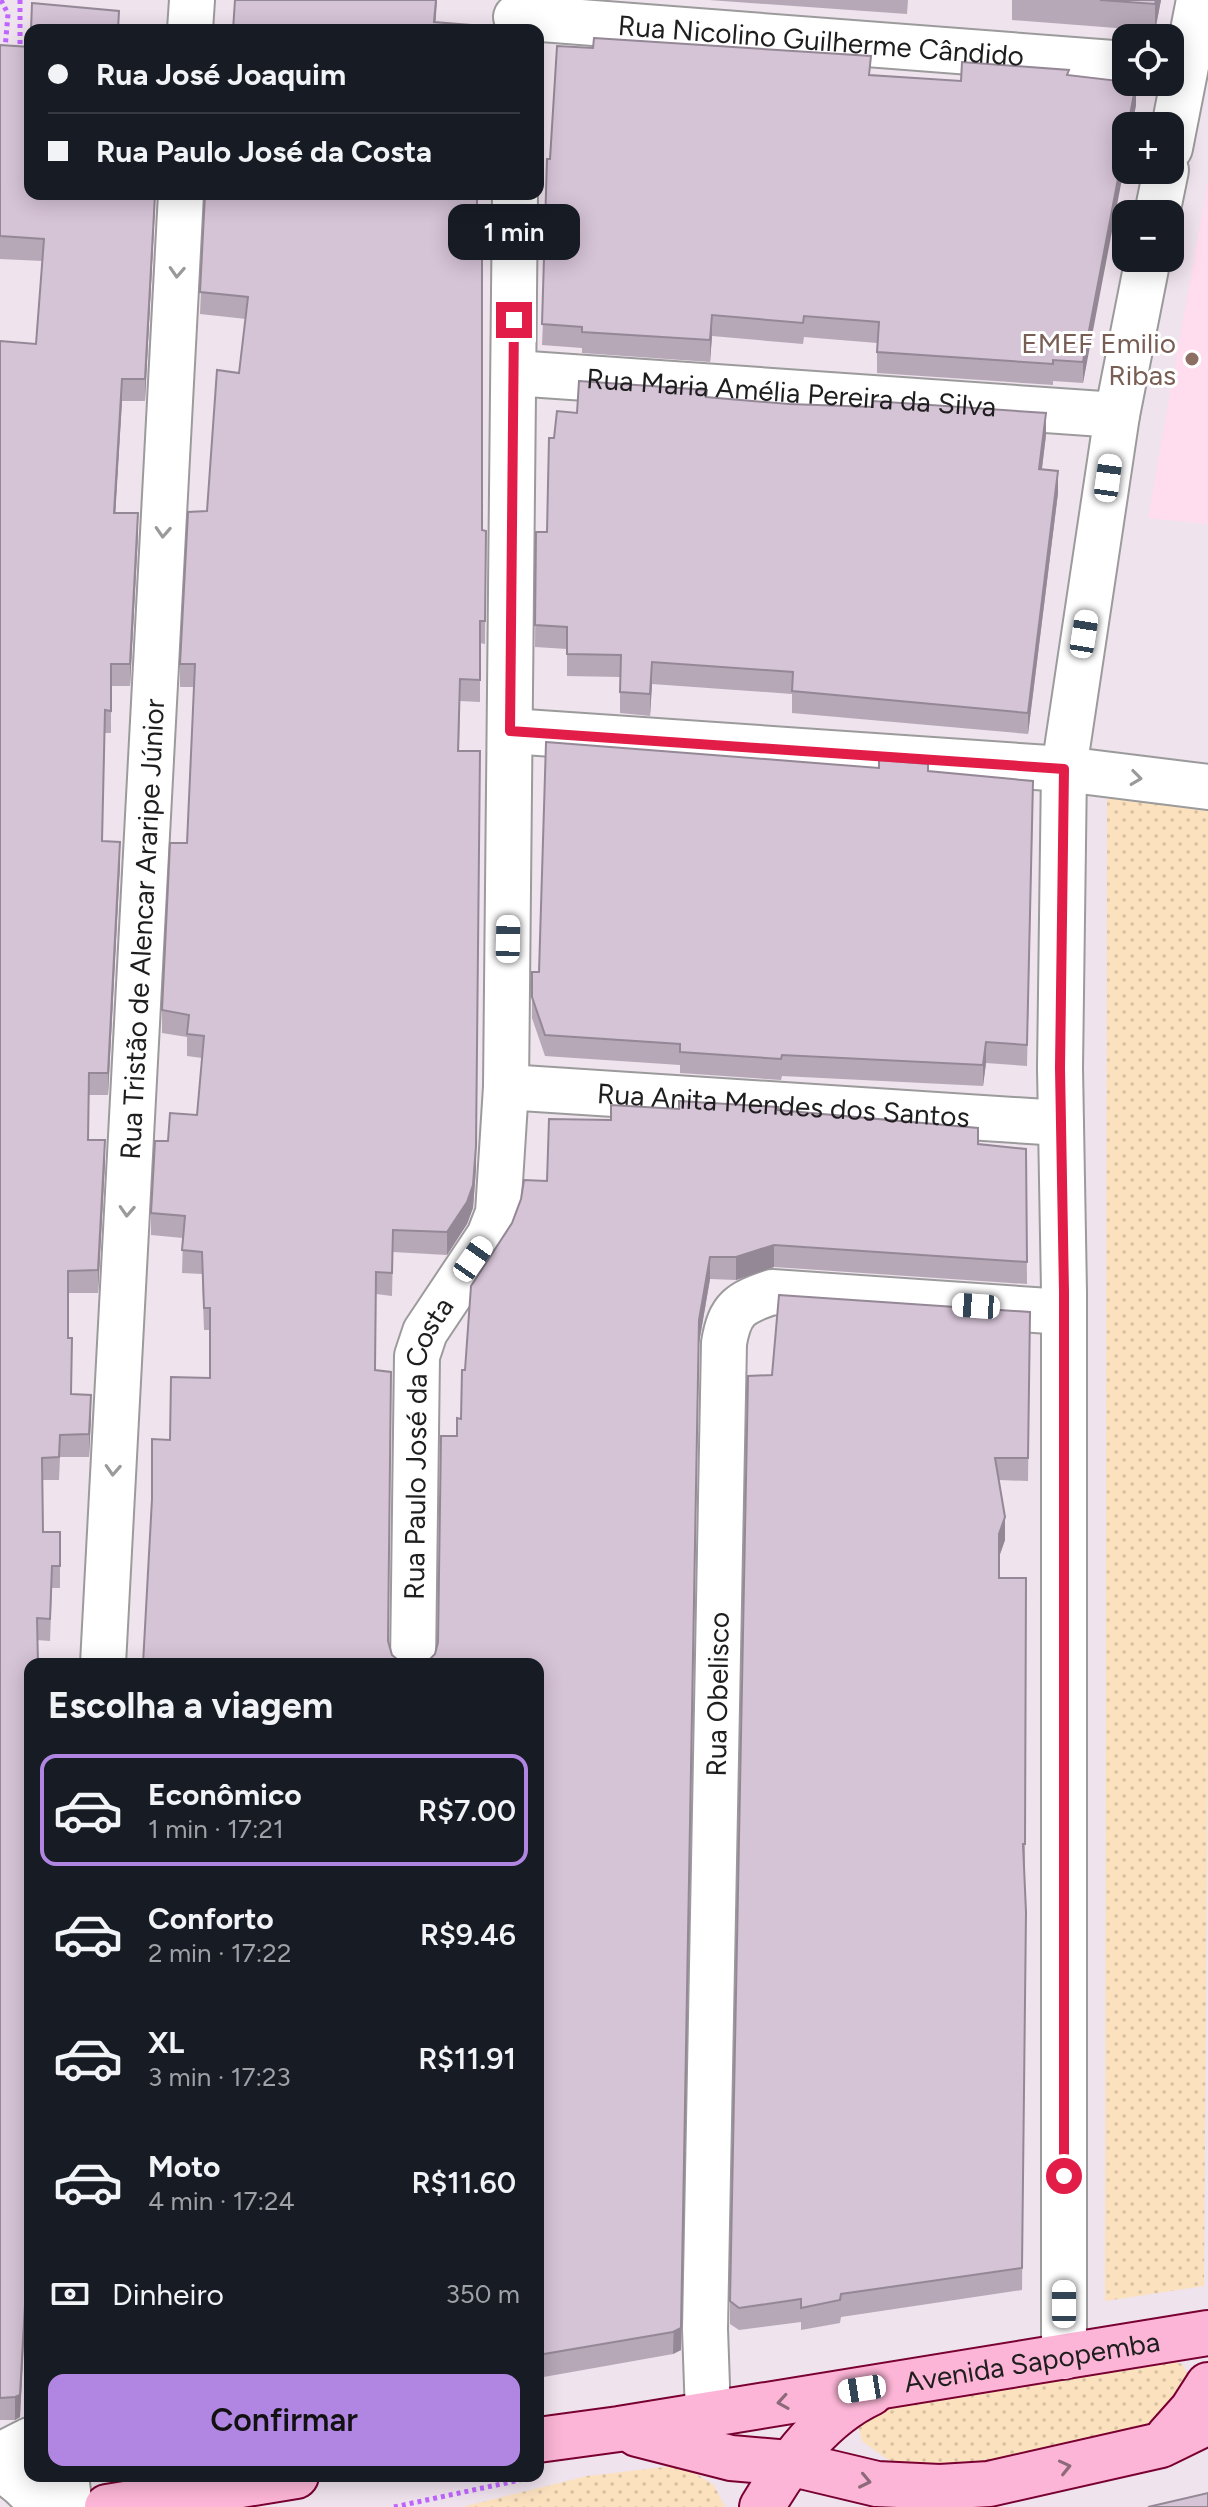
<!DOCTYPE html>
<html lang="pt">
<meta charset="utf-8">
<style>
:root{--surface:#171b24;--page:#242831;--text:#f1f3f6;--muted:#9ea1a6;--line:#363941;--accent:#b186e3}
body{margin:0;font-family:Figtree,sans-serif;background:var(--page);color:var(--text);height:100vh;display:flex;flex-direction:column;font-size:30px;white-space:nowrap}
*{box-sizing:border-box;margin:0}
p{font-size:26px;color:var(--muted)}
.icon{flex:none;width:44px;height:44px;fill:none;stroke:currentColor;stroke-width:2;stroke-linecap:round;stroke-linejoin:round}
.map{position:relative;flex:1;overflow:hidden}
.drawer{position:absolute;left:24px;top:1658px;width:520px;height:824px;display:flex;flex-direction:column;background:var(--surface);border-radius:16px;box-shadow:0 4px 20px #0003}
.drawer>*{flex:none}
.top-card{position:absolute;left:24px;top:24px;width:520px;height:176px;border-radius:16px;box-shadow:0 4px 20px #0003;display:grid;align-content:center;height:176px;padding:0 24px;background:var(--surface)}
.buttons{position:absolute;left:1112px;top:24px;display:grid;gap:16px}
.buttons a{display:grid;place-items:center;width:72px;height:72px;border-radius:16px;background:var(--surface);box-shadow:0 4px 20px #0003;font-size:40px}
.end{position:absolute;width:36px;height:36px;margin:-18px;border:10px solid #e11d48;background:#fff;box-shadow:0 0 0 4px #fff}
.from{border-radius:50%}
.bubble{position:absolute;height:56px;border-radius:16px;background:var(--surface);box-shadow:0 4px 20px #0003;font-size:26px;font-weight:600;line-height:56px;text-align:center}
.car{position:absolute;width:24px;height:48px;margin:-24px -12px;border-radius:10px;box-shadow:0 0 6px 2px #0007;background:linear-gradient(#fff 24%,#345 0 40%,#fff 0 76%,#345 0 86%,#fff 0)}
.top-card b{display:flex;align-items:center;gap:28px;height:76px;font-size:30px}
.top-card b+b{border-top:2px solid var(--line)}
.top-card i{width:20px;height:20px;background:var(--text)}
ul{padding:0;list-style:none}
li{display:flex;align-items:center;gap:24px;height:112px;margin:0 16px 12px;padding:0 8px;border:4px solid transparent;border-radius:16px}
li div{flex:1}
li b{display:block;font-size:30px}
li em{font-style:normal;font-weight:600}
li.active{border-color:var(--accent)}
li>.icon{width:72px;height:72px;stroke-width:1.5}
h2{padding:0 24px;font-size:36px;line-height:96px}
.pay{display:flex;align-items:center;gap:20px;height:88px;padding:0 24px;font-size:30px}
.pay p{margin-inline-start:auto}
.primary-button{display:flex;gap:16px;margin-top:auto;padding:16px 24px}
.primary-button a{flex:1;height:92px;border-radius:16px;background:var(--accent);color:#111;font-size:32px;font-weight:600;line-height:92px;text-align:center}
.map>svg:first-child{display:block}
.education{fill:#ffdcee}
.park{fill:url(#park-dots)}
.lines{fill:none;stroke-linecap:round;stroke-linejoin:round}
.minor-casing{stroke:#9b9b9b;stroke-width:48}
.tertiary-casing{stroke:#9b9b9b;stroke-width:48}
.secondary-casing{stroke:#790131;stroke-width:48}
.path{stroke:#bf65ff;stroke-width:5;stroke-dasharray:4 4;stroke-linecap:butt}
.minor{stroke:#fff;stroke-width:44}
.tertiary{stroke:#fff;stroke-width:44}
.secondary{stroke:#fcb5d6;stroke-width:44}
.wall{fill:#b7a8b8}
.shaded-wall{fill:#958896}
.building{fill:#d5c3d6;stroke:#958896;stroke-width:2}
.oneway{stroke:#9a9a9a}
.oneway2{stroke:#8d6a7a}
.route{stroke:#e11d48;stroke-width:10}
.education-dot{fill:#8d6e63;stroke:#fff;stroke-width:3}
.labels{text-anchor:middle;stroke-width:6;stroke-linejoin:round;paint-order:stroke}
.street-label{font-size:28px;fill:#1e1e1e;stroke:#fff}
.education-label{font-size:28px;fill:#785e54;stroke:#fff;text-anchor:end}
</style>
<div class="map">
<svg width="1208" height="2507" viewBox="0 0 1208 2507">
<defs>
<pattern id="park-dots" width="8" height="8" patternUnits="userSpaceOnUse" patternTransform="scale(2)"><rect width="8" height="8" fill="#fbe1be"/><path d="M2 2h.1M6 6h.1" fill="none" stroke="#d7c1a3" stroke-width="1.8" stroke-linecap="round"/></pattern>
</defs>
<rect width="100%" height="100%" fill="#efe3ed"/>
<!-- education -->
<path class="education" d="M1208,179V524L1148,518Z"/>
<!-- park -->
<path class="park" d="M1107,793L1208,803V1722L1204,2286L1105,2301Z
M1146,2354L1182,2364L1192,2382L1179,2412L1123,2434L1024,2457L918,2470L890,2461L862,2441L857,2421L890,2397Z
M682,2465L714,2485L725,2507H462L587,2476Z"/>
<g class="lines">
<!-- minor casing -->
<g class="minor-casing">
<g id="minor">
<path id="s1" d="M516,17L1126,64"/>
<path id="s2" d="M514,373L1117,415"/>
<path d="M510,731L1064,769L1208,787"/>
<path id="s3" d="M506,1087L1061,1123"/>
<path id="s4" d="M413,1664L417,1356L425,1332L489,1236L498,1213L506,1087L515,194"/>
<path id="s5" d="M708,2414L705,2329L724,1343C730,1308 740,1303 772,1292L1064,1312"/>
<path d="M0,2469C17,2479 31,2490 40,2507"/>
</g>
</g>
<!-- tertiary casing -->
<g class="tertiary-casing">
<g id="tertiary">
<path d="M190,30L192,0"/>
<path d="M1170,148L1199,0"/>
<path d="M1157,214L1166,170"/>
<path id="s6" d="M103,1664L181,194"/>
<path d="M1064,2357V1292L1060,1068L1064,769L1117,415L1148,258"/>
<path d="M0,2455L30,2440"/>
<path d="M66,2476L70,2507"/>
</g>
</g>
<!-- secondary casing -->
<g class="secondary-casing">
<g id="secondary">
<path d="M637,2434L731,2458L789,2463L877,2484L940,2487L989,2484L1161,2445L1208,2422"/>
<path d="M1168,2437L1192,2410L1208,2385"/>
<path id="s7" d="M538,2440L619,2429L1208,2333"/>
<path d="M107,2507L296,2476"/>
<path d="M762,2507C789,2461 822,2416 871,2393"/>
</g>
</g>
<!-- path -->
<path class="path" d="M1,0L8,14L5,49
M20,0V51
M394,2507L520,2480"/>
<!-- minor -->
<use href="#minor" class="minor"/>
<!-- tertiary -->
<use href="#tertiary" class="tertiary"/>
<!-- secondary -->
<use href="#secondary" class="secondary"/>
</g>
<!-- wall -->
<path class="wall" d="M709,0H908L907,14Z
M1012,0H1161L1155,31L1012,20Z
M0,45L30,194L155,207L145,401H122L115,513L138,535L130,686H111V733H105L102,841L120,864L108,1095H89L88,1140L105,1162L98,1293H68V1338L72,1394L91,1417L89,1457H60L59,1480H42L43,1532L60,1555V1588H52L50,1641L37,1640L30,1664V2309H26L20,2417L15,2420H0V341L36,344L43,261L0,259Z
M871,75L961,81L1069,76L1136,105L1132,126H1126L1083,383L1053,381V385L877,373V343L804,337L803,344L712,336L710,362L582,353V348L542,345L550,159Z
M205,194L482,530L486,531L485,644L480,643V702L460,701L459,751L476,1169L473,1208L467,1224L447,1255L393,1252L392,1296L376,1294L375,1370L388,1642L392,1655L401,1664H143L170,1440L210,1378V1330H204L202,1274L182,1273L183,1238L151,1235V1213L168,1141L197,1115L202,1058L187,1056V1037L162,1033V1010L187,843L194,687H180V664L207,511L239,373L246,319L200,314Z
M707,397L1046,435L1042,469L1058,493L1028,734L792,713V694L652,684L650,716L620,713V677L567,676V649L535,647L536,532H547L554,438L577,413Z
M928,771L1033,802L1027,1066L986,1063L983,1086L782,1076L781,1080L680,1073V1065L545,1056L532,1018V997L539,972Z
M679,1109L778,1110L978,1144L1026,1149L1027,1284L774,1267L736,1280L710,1279L699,1343L681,2350L673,2354L538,2378V1664L426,1663L435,1654L438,1642L457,1436L461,1419L465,1370L547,1181L611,1120Z
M1030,1312L1028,1481L999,1480L1005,1540L999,1557V1578H1026L1025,1867H1024L1026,1935L1022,2290L841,2317L840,2323L801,2330V2322L739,2330L730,2324V2301L772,1375Z"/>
<!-- shaded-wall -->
<path class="shaded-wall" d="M436,0H437L435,30H434Z
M1156,0H1161L1155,31V4Z
M1136,83V105L1132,126H1128Z
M1126,137V158L1083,383V362Z
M155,194V207L145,401V379Z
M712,315V336L710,362V340Z
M122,379V401L114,536V513Z
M1046,413V435L1039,491V469Z
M1058,471V493L1028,734V713Z
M138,513V535L130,686V664Z
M652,662V684L650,716V694Z
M480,751L476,1169L473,1208L467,1224L447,1255V1232Z
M120,842V864L108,1095V1073Z
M986,1042V1063L983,1086V1065Z
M105,1140V1162L98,1293V1270Z
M774,1245V1267L736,1280V1257Z
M710,1257V1279L699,1343L681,2350L673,2354L699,1320Z
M91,1395V1417L89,1457V1434Z
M1005,1517V1540L999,1557V1534Z
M26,2287L20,2417L15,2420V2397Z"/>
<!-- building -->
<path class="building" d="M235,0H436L434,22L483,26V30H233Z
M1100,0H1156L1155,4Z
M32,3L119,11L118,30H31Z
M594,38L871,56L869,75L961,81L962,62L1069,70L1067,75L1136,83L1128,126H1126V137L1083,362L1053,360V364L877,352L879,322L804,316L803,323L712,315L710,340L582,332V327L542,324L547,159H550L557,46L593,48Z
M0,45L30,47V194H155L145,379H122L114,513H138L130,664H111V711L105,710L102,841L120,842L108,1073H89L88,1140H105L98,1270L68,1271V1338H72L71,1394L91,1395L89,1434L60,1435L59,1457L42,1458L43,1532H60V1566H52L50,1619L37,1618L38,1664H30V2287H26L20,2395L15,2397L0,2398V341L36,344L44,239L0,236Z
M205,194H477V205H482V530L486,531L485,621H480V680L460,679L458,751H480L476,1146L473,1185L467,1202L447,1232L393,1230L392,1273L376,1272L375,1370L391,1372L388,1641L392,1655L403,1664H143L152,1499V1439L170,1440L171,1377L210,1378V1308H204L202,1252L182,1250L185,1216L151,1213L155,1141H168L170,1113L197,1115L204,1036L187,1034L189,1015L162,1010L170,843H187L191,754L195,664H180L188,512L207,511L217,370L239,373L248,297L200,292Z
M579,381L707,390L706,397L789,404L873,407V401L1046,413L1039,469L1058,471L1028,713L792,691L793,672L652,662L650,694L620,692L621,655L567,654V627L535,625L536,532H547L549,438H554L557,411L577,413Z
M546,742L879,768V760L928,764V771L1033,781L1027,1045L986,1042L983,1065L782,1055L781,1059L680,1052V1044L545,1035L532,997V972H539Z
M679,1101L778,1107V1110L978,1128V1144L1026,1149L1027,1262L774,1245L736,1257H710L699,1320L681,2328L673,2332L538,2355V1664H423L426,1663L435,1654L438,1642L441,1436H457V1418L461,1419L462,1370H465L471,1286L512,1223L521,1199L524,1180L547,1181L549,1119L611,1120V1105L679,1109Z
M779,1295L1030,1312L1028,1458H995L1005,1517L999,1534V1578H1026L1025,1844H1023L1026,1912L1022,2268L841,2294L840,2300L801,2308V2299L739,2308L730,2301L748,1376L772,1375Z
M1208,2493V2507H1148Z"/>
<!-- one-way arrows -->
<defs><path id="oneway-chevron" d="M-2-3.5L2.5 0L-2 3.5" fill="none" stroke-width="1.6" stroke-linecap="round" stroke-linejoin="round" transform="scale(2)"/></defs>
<g class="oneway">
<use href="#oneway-chevron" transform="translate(177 272) rotate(93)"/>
<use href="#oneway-chevron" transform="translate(163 532) rotate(93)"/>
<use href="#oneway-chevron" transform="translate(1136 778) rotate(7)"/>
<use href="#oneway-chevron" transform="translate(127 1211) rotate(93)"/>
<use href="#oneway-chevron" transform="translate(113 1470) rotate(93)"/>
</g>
<g class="oneway2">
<use href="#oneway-chevron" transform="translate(783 2402) rotate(171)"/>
<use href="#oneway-chevron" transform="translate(1065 2467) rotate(-13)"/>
<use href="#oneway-chevron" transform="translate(865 2481) rotate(12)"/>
</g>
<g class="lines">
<!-- route -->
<path class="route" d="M514,320L510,731L1064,769L1060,1068L1064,1292V2176"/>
</g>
<!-- markers -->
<circle class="education-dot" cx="1192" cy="359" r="8"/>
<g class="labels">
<!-- street labels -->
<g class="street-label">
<text dy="10" stroke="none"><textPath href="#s1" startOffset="306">Rua Nicolino Guilherme Cândido</textPath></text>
<text dy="10" stroke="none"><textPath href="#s2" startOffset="278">Rua Maria Amélia Pereira da Silva</textPath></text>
<text dy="10" stroke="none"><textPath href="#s6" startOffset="736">Rua Tristão de Alencar Araripe Júnior</textPath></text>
<text dy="10" stroke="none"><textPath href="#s3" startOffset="278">Rua Anita Mendes dos Santos</textPath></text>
<text dy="10" stroke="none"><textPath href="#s4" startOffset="218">Rua Paulo José da Costa</textPath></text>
<text dy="10" stroke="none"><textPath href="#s5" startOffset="720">Rua Obelisco</textPath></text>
<text dy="10" stroke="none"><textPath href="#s7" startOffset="500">Avenida Sapopemba</textPath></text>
</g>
<!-- education labels -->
<g class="education-label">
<text x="1176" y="353">EMEF Emilio<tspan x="1176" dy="32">Ribas</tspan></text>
</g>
</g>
</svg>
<div class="buttons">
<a><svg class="icon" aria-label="locate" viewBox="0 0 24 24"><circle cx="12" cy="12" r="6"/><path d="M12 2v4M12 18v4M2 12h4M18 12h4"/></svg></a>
<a>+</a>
<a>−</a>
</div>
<i class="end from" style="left:1064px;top:2176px"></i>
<i class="end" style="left:514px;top:320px"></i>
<div class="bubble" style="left:448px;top:204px;width:132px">1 min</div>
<i class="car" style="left:1108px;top:478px;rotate:8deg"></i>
<i class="car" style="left:1084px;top:634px;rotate:9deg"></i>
<i class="car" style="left:508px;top:939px;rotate:1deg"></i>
<i class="car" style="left:473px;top:1259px;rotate:35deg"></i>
<i class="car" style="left:976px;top:1306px;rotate:274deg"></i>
<i class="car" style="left:1064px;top:2304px;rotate:0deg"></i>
<i class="car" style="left:862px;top:2389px;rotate:261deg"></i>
<div class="top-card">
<b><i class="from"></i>Rua José Joaquim</b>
<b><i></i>Rua Paulo José da Costa</b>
</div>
<section class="drawer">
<h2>Escolha a viagem</h2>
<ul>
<li class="active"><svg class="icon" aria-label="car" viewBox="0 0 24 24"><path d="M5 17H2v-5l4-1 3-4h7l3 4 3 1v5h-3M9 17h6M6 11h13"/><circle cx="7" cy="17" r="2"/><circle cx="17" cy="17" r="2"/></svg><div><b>Econômico</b><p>1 min · 17:21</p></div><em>R$7.00</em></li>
<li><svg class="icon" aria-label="car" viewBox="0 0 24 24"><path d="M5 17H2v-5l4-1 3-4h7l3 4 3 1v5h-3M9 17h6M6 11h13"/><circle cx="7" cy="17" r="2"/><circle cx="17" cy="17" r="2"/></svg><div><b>Conforto</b><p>2 min · 17:22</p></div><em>R$9.46</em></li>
<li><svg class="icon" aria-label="car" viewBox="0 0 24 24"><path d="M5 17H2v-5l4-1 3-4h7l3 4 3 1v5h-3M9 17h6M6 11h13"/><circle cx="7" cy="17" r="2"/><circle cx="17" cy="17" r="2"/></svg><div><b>XL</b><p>3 min · 17:23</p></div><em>R$11.91</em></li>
<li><svg class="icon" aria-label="car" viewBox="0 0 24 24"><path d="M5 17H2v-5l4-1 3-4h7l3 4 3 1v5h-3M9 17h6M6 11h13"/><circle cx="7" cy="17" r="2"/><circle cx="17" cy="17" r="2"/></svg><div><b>Moto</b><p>4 min · 17:24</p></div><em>R$11.60</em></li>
</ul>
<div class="pay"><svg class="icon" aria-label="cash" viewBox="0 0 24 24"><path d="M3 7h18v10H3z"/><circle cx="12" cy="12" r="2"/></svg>Dinheiro<p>350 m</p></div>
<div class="primary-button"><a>Confirmar</a></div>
</section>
</div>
